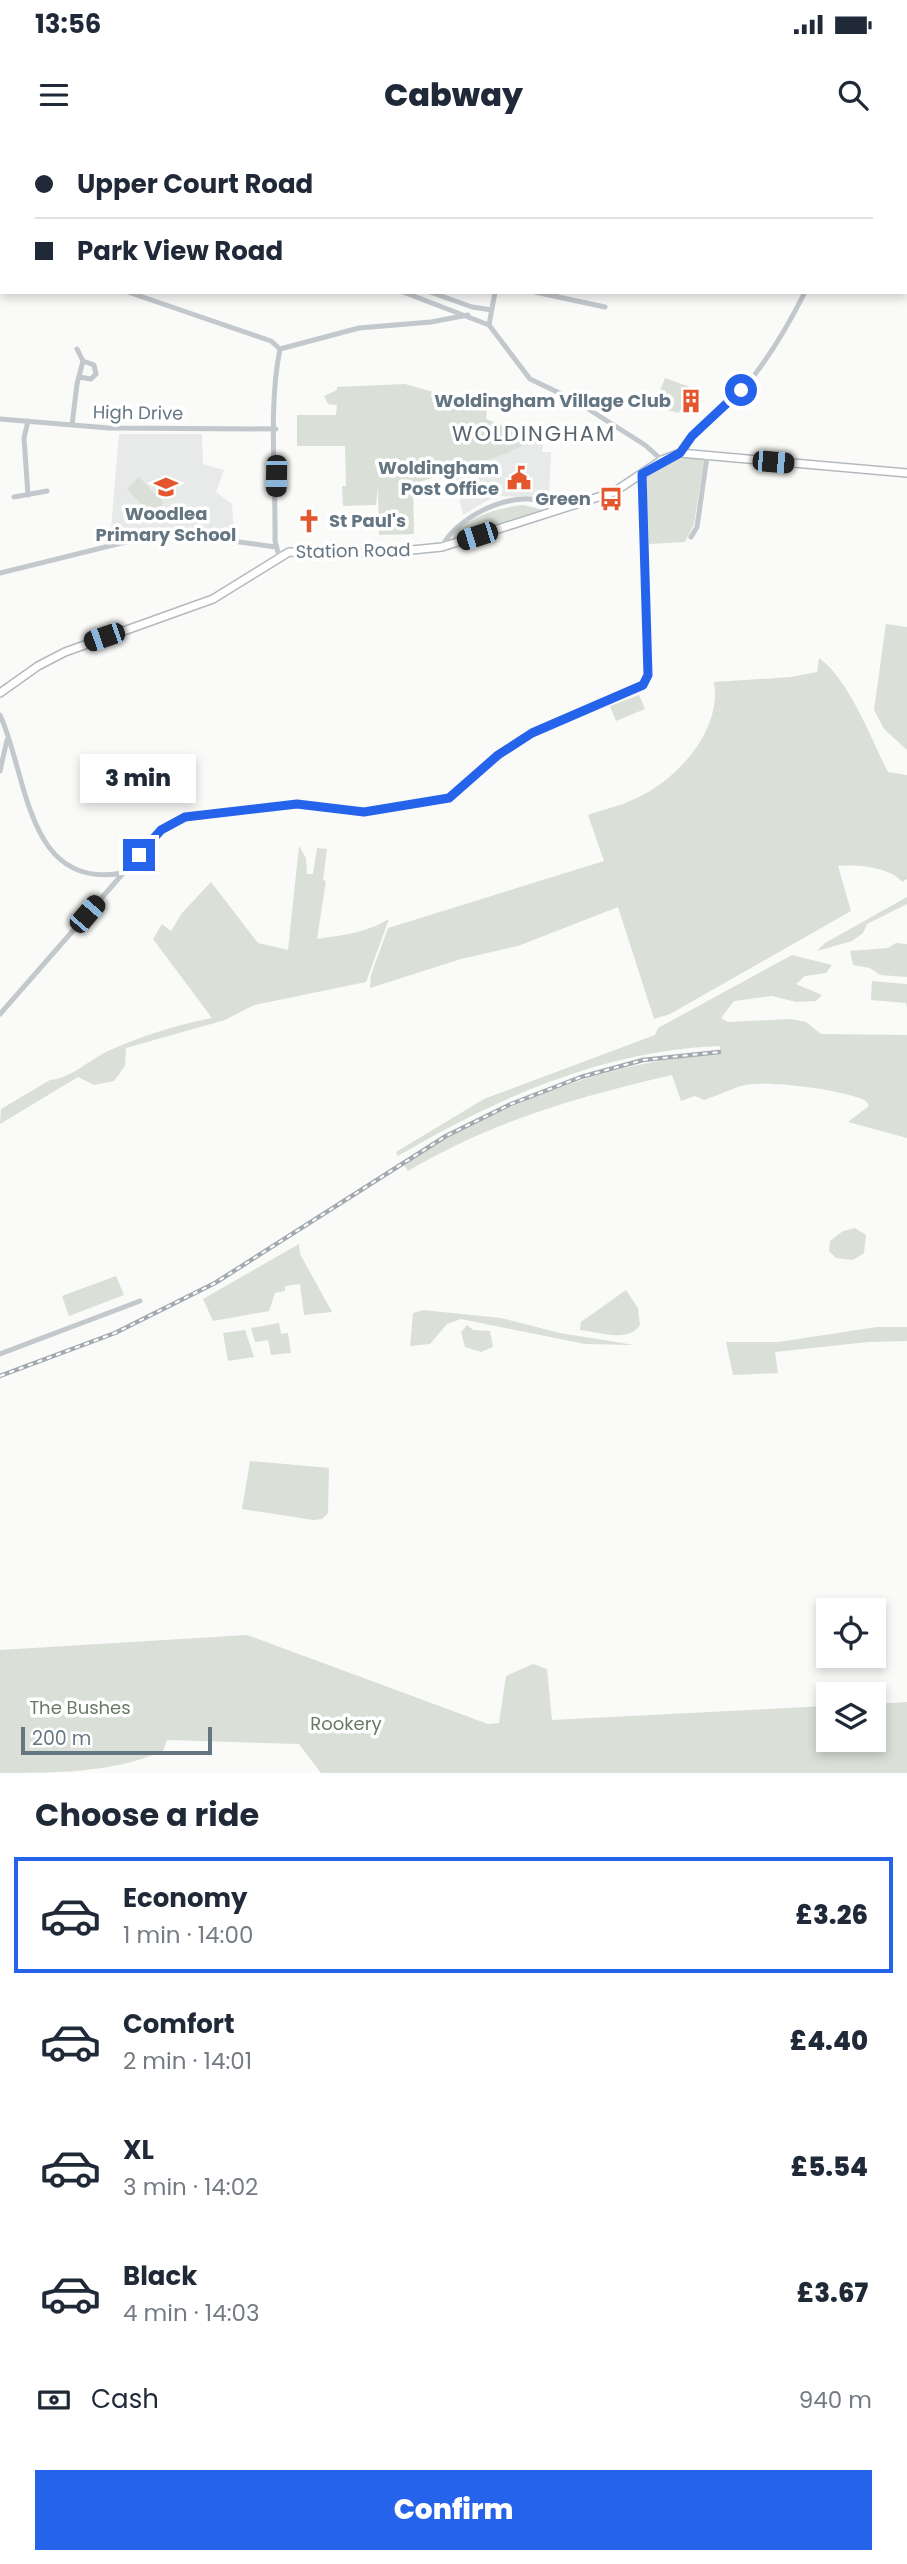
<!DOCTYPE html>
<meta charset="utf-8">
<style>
:root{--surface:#fff;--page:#f6f6f7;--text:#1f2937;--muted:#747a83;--line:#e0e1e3;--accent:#2563eb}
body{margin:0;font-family:Poppins,sans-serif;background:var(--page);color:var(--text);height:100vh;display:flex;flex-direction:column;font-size:26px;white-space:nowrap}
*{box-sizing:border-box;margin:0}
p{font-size:23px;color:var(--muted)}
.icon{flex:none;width:38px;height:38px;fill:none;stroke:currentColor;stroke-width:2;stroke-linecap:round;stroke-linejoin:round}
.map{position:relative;height:1633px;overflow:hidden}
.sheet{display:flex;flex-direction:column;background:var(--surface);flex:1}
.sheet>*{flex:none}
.guide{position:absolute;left:0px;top:0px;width:908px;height:154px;box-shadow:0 4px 10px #0003;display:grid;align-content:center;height:154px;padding:0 35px;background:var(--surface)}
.tools{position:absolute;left:816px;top:1458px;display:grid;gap:14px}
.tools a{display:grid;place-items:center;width:70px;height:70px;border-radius:0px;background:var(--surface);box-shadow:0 4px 10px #0003;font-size:35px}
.scale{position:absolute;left:21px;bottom:18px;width:191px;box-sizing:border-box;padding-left:7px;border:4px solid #657683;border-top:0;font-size:19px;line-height:24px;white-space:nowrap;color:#657683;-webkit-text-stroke:5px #fff;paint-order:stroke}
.end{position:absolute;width:32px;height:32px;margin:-16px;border:9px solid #2563eb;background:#fff;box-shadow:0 0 0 4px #fff}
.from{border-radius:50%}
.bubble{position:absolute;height:49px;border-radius:0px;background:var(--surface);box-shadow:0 4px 10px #0003;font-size:23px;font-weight:800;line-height:49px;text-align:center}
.car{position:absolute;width:21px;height:42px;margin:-21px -10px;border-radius:9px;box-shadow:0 0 5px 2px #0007;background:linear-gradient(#222 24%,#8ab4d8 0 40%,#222 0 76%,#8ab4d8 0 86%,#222 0)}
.guide b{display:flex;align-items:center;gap:24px;height:66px;font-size:26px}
.guide b+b{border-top:2px solid var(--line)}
.guide i{width:18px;height:18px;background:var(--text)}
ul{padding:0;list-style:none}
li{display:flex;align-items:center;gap:21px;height:116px;margin:0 14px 10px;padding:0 21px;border:4px solid transparent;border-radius:0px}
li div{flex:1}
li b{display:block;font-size:26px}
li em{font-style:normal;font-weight:800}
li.current{border-color:var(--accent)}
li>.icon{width:63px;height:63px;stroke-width:1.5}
h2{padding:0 35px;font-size:32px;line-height:84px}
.pay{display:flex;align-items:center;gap:18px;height:77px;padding:0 35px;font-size:26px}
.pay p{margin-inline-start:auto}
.primary-button{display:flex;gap:14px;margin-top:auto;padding:14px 35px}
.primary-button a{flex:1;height:80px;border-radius:0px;background:var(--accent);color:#fff;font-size:28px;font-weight:800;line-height:80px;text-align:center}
.status{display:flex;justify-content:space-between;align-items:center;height:49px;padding:0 35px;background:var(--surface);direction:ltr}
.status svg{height:19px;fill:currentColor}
header{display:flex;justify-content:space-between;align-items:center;height:91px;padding:0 35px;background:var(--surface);font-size:32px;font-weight:800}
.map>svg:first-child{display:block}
.built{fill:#e8e9e9}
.green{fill:#dadfd7}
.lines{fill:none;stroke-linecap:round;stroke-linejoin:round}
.secondary-casing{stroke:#b3babf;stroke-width:10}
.street{stroke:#c3c8cc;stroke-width:5}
.secondary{stroke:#fff;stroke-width:7}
.rail-casing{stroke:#a2aab0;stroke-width:4.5}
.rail{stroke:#fff;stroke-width:2;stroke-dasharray:5;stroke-linecap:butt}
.route{stroke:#2563eb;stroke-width:9}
.labels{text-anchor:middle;stroke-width:7;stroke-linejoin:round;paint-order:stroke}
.poi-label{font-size:18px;font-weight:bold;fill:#657683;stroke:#fff;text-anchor:end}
.street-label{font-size:18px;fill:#657683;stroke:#fff}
.park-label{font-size:18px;fill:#687a64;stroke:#fff}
.quarter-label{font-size:21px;letter-spacing:2px;fill:#57646e;stroke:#fff}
</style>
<div class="status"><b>13:56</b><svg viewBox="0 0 49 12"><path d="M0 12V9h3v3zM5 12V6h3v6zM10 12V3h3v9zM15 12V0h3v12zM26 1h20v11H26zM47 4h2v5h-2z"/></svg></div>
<header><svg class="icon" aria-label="menu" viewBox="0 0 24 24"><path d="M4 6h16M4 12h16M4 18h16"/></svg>Cabway<svg class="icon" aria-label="search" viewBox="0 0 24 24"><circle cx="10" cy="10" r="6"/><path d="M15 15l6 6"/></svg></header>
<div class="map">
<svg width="907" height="1633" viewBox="0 0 907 1633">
<rect width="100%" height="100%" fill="#fafaf8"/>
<!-- built -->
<path class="built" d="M119,294H202L203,324L224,330L216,352L232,364L234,397L166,388L110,401Z
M525,297L543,305L542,312H551L549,358L495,356L463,375L453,331L503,315Z"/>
<!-- green -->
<path class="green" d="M540,0H900L899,2Z
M665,238L690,247L679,273L654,267Z
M405,244L487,267L486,279L544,302L543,305L526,297L525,304L503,315L413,344L414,394L379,395L378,347L376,365L343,366L342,346H346L345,306H297V275H336L337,265L328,264L324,256L337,250V247Z
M685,318L704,320L694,384L685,402L649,404L646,336L670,321Z
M139,337L164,363L152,375L127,349Z
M523,365L544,370L451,400C461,378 501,367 523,365Z
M886,484L907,487V610L884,589L874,570Z
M819,518C849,539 871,599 888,632L907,635V739L902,742C891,727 856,724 838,726L851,771L670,874L654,879L618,767L518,806L461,819L370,848L371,835L388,788L604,721L588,675C605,669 624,665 639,657C680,637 722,589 714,542L791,537L817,532Z
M639,555L645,569L616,581L610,566Z
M299,706L306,718L307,734H313L317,708L327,709L323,740L326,741L317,799C344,795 365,793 389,779L366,842L254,865L225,880L126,908L125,926L114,941L94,945L78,937L0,984L1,969L50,940C70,939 89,920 108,911C142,896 176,885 212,878L153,799L162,784L171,791L182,773L211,742L258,803L288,810Z
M907,757V764L867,784L863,793L852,801L817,811L825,803Z
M896,803L907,804V837L880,835L870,828L853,825L850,811L888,808Z
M792,815L832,825L826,833L805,836L796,844L822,855L816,861L796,862L772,856L734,861L721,878L728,882L791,879L806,882L821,894L907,895V998L848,982L869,966L866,961C847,950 762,939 741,946C729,950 716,956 704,960L695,956L681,961L672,935C577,957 493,981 408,1031L402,1022C503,966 600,921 720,914V906C605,910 496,958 398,1016L396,1012L484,959L655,895L658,888Z
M872,841L907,844V868L906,863L871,860Z
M855,1088L866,1095L864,1113L853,1120L836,1118L829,1111L830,1101L843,1091Z
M299,1104L300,1114L332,1172L304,1175L300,1144L285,1146V1151L275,1153L269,1171L213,1181L203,1159Z
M116,1136L124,1155L69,1176L62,1156Z
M626,1150L638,1168L640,1185C628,1203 599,1192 580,1190L581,1182Z
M423,1170L501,1178L560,1193L634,1205L585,1204L461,1179L447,1184L430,1204L410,1206L413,1173Z
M279,1183L281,1194L288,1193L291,1213L271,1215L268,1200L255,1202L251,1188Z
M467,1185L473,1190L490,1191L493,1207L481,1212L465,1207L461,1192Z
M877,1187H907V1201L868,1202L775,1212L778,1233L733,1235L726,1202H778Z
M245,1190L254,1217L228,1221L223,1193Z
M250,1321L329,1328L328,1373L322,1379L313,1380L242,1369Z
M247,1495L488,1584L499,1583L506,1536L533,1524L547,1529L552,1580L828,1566V1600H873V1564L907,1562V1633H321L299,1604L167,1600L163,1611C113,1633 55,1633 0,1633V1510Z"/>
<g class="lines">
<!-- secondary casing -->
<g class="secondary-casing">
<path id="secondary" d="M0,553L38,526L65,512L213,459L289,412L381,413L442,407L614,352L662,320L680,313L907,333"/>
</g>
<!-- street -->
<path class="street" d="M217,0L219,2
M428,0L431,2
M906,85H907
M0,108H2
M128,152L271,201L280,209L359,188L431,182L468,175
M403,152L489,185L530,239L574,260L645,305L662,320
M430,152L472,167L492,170
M535,152L605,167
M489,185L495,152
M79,237L91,239L96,234L94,225L83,221
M0,279L109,288L276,289
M28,281L24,298L28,355
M72,285L77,244L83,221L77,209
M680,313L683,306C697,291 713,279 728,265C760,234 785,192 805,152
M14,357L47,351
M691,397L697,387L707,317
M442,407C456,375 527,341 556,370
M279,416L275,401C276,341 268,267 280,209
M0,433L166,392L276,407
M0,575C28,636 26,751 123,733
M0,631L7,600
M0,874L161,690L177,680L297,664L364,672L449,658L498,615L532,593L643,545L648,535L642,334
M0,1214L140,1161"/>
<!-- secondary -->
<use href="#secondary" class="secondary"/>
<!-- rail casing -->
<g class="rail-casing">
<path id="rail" d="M0,1236L115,1193L215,1143L446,996L511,964L581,937L643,920L719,912"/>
</g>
<!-- rail -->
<use href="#rail" class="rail"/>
</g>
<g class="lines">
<!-- route -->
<path class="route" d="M139,715L161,690L185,677L297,664L364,672L449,658L498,615L532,593L643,545L648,535L642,334L680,313L692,296L741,250"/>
</g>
<!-- icons -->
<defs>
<g id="building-bare" transform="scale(1.89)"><path d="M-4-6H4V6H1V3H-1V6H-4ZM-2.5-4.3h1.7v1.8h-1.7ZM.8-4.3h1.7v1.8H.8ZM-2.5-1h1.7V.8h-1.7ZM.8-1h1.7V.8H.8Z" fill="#e4572e" stroke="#fff" stroke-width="2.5" paint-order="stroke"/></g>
<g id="civic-bare" transform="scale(1.89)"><path d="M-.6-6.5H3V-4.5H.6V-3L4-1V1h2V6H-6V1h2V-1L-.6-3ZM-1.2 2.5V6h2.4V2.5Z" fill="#e4572e" stroke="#fff" stroke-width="2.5" paint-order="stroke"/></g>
<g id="school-bare" transform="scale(1.89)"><path d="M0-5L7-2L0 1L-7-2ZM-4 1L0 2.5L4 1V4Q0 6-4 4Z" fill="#e4572e" stroke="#fff" stroke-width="2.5" paint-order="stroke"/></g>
<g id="bus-bare" transform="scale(1.89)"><path d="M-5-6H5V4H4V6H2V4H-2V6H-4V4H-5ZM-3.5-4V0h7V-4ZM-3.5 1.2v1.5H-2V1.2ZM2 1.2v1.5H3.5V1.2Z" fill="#e4572e" stroke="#fff" stroke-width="2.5" paint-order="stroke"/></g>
<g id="church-bare" transform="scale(1.89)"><path d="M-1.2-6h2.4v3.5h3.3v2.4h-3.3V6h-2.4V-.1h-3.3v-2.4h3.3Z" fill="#e4572e" stroke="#fff" stroke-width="2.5" paint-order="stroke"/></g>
</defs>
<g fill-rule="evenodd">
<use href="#building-bare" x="691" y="261"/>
<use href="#civic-bare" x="519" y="338"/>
<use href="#school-bare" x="166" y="347"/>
<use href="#bus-bare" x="611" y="359"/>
<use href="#church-bare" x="309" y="381"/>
</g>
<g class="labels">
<!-- poi labels -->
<g class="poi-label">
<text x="671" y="267">Woldingham Village Club</text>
<text x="499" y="334">Woldingham<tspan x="499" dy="21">Post Office</tspan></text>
<text x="591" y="365">Green</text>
<text x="166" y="380" text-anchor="middle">Woodlea<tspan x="166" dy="21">Primary School</tspan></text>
<text x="329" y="387" text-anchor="start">St Paul's</text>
</g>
<!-- street labels -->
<g class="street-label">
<text transform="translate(138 273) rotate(1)" y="6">High Drive</text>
<text transform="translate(353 411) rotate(-1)" y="6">Station Road</text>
</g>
<!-- park labels -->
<g class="park-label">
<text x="80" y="1574">The Bushes</text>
<text x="346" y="1590">Rookery</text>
</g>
<!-- quarter labels -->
<g class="quarter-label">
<text x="534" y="301">WOLDINGHAM</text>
</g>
</g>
</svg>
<div class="tools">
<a><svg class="icon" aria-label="locate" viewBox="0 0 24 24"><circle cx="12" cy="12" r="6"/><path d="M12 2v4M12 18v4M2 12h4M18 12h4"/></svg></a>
<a><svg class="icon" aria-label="layers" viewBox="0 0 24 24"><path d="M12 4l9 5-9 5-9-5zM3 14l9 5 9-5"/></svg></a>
</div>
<div class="scale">200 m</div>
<i class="end from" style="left:741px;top:250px"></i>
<i class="end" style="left:139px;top:715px"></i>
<div class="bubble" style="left:80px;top:614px;width:116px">3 min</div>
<i class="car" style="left:773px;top:322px;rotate:95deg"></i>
<i class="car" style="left:276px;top:336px;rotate:181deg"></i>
<i class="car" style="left:477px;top:396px;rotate:252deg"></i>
<i class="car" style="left:104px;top:497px;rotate:251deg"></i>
<i class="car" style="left:87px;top:774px;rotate:41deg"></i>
<div class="guide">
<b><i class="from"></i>Upper Court Road</b>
<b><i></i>Park View Road</b>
</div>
</div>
<section class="sheet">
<h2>Choose a ride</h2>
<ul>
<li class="current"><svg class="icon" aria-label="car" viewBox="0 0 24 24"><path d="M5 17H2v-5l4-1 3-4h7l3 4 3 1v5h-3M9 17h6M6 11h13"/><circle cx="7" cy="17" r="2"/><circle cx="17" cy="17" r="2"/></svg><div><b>Economy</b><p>1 min · 14:00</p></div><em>£3.26</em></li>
<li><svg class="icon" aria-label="car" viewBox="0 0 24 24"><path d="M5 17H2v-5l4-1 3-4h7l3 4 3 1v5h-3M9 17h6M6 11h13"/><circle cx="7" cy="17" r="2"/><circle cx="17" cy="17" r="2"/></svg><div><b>Comfort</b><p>2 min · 14:01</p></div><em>£4.40</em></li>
<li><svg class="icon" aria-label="car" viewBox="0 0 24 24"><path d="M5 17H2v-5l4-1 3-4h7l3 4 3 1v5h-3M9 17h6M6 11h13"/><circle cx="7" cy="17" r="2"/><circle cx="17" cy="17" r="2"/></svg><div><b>XL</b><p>3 min · 14:02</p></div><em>£5.54</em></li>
<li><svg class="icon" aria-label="car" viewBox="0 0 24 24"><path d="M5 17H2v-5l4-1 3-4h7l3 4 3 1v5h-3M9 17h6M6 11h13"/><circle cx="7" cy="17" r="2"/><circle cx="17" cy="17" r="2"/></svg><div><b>Black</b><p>4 min · 14:03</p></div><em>£3.67</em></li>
</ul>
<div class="pay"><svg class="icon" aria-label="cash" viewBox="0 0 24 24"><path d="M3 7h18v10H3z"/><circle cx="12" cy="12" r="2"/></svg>Cash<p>940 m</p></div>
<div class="primary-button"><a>Confirm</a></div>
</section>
